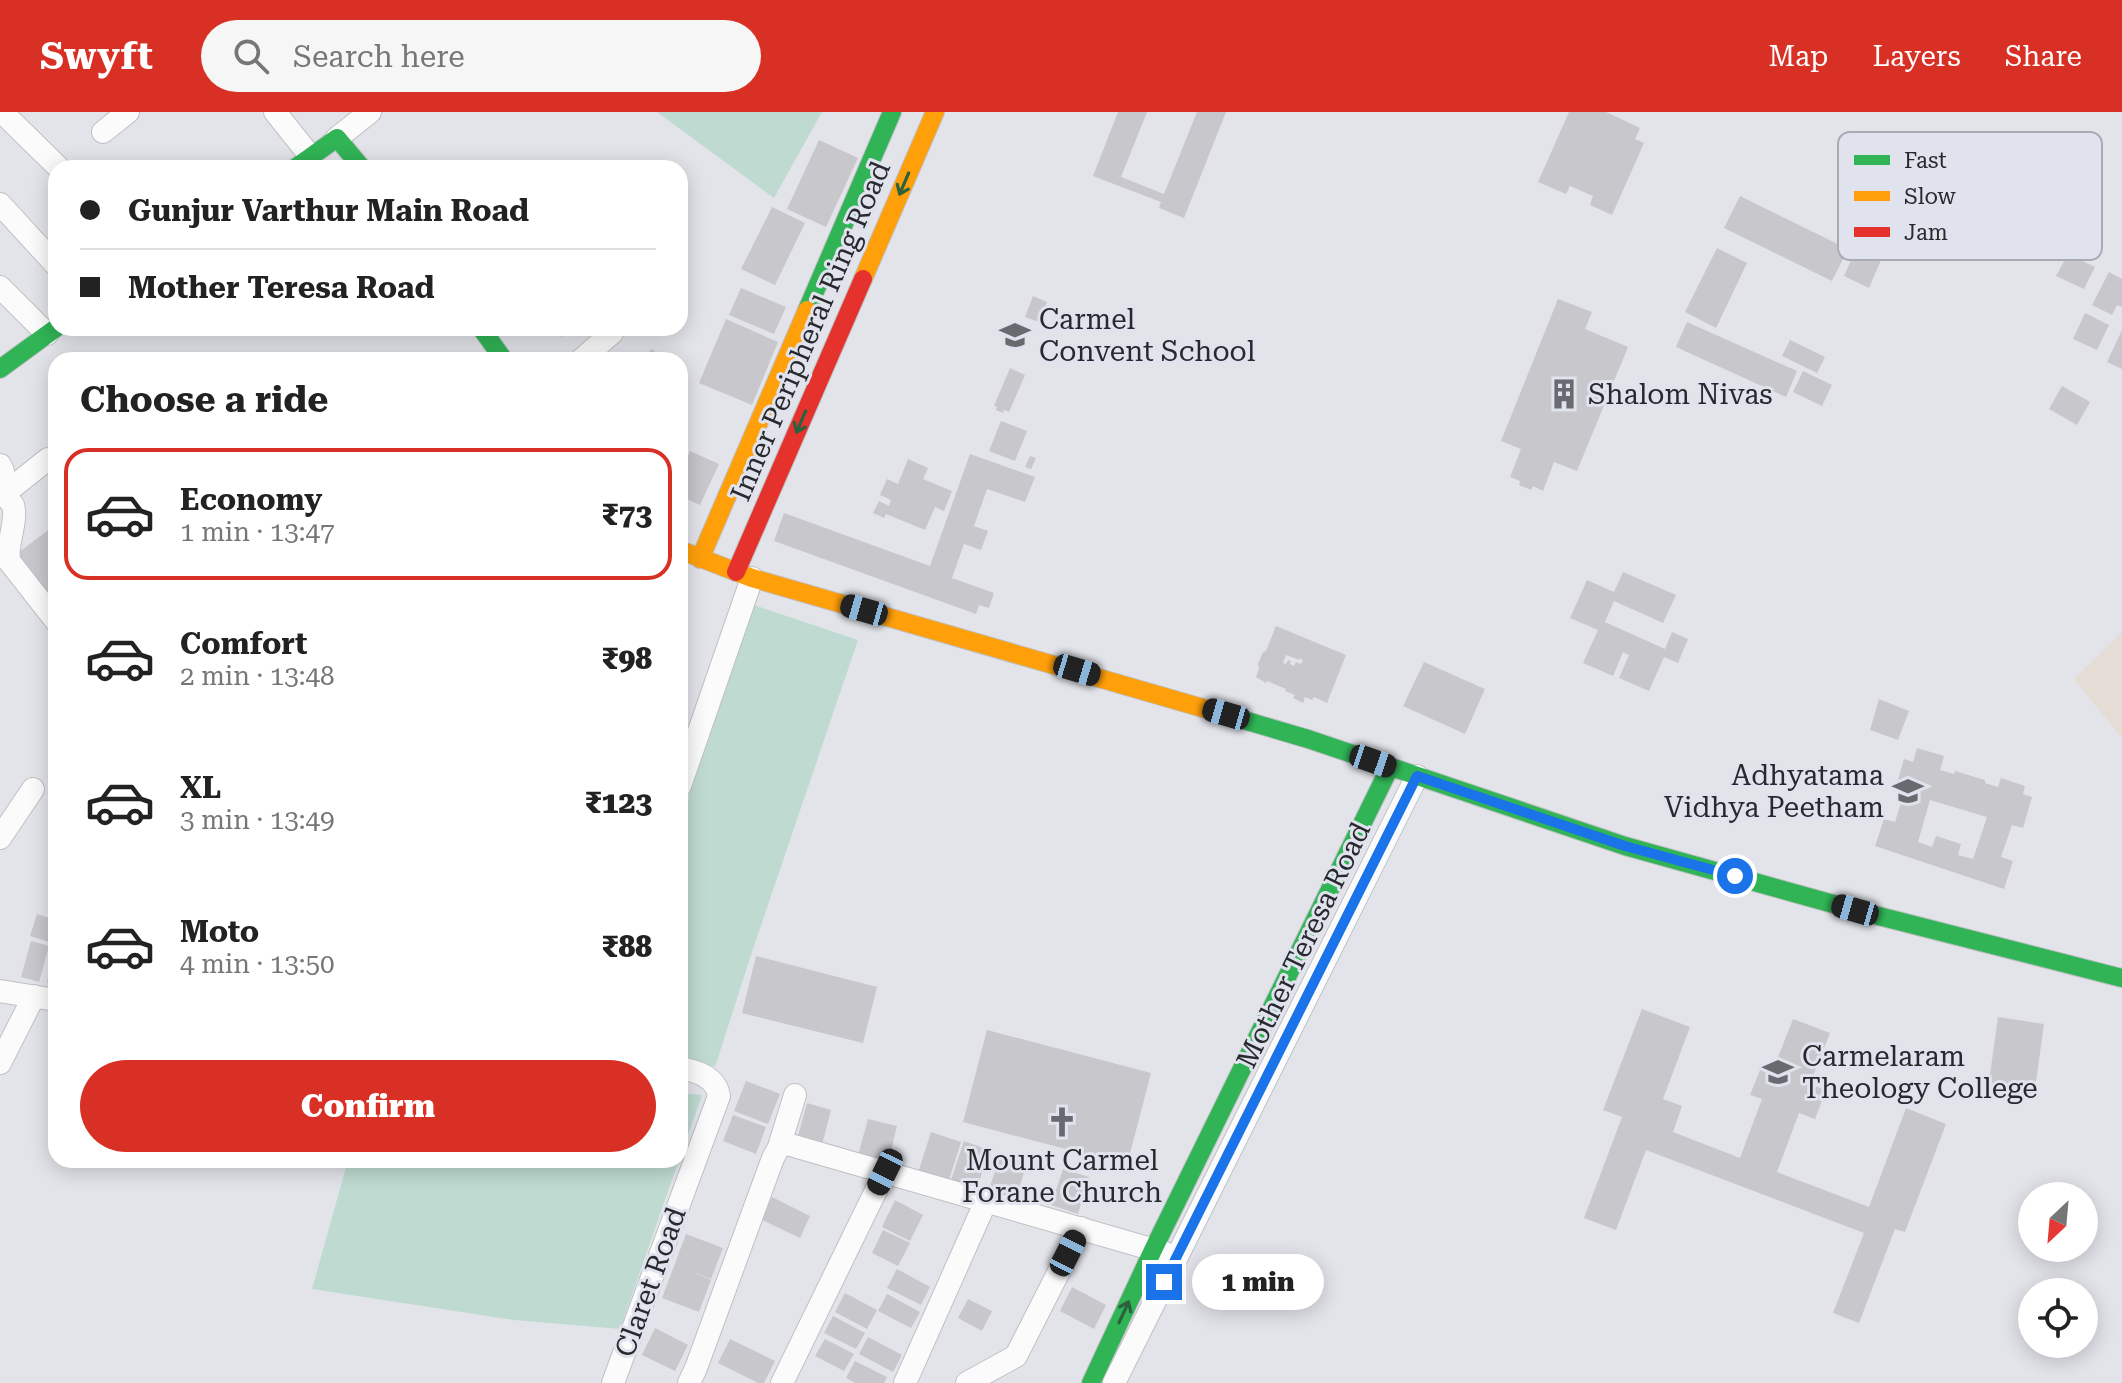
<!DOCTYPE html>
<meta charset="utf-8">
<style>
:root{--surface:#fff;--page:#f6f6f6;--text:#222;--muted:#767676;--line:#e0e0e0;--accent:#d93025}
body{margin:0;font-family:"Roboto Serif",serif;background:var(--page);color:var(--text);height:100vh;display:flex;flex-direction:column;font-size:30px;white-space:nowrap}
*{box-sizing:border-box;margin:0}
p{font-size:26px;color:var(--muted)}
.icon{flex:none;width:44px;height:44px;fill:none;stroke:currentColor;stroke-width:2;stroke-linecap:round;stroke-linejoin:round}
.map{position:relative;flex:1;overflow:hidden}
.sheet{position:absolute;left:48px;top:240px;width:640px;height:816px;display:flex;flex-direction:column;background:var(--surface);border-radius:24px;box-shadow:0 4px 20px #0003}
.sheet>*{flex:none}
.guide{position:absolute;left:48px;top:48px;width:640px;height:176px;border-radius:24px;box-shadow:0 4px 20px #0003;display:grid;align-content:center;height:176px;padding:0 32px;background:var(--surface)}
.needle{width:52px;rotate:206deg}
.controls{position:absolute;left:2018px;top:1070px;display:grid;gap:16px}
.controls a{display:grid;place-items:center;width:80px;height:80px;border-radius:50%;background:var(--surface);box-shadow:0 4px 20px #0003;font-size:40px}
.end{position:absolute;width:36px;height:36px;margin:-18px;border:10px solid #1a73e8;background:#fff;box-shadow:0 0 0 4px #fff}
.from{border-radius:50%}
.bubble{position:absolute;height:56px;border-radius:28px;background:var(--surface);box-shadow:0 4px 20px #0003;font-size:26px;font-weight:800;line-height:56px;text-align:center}
.car{position:absolute;width:24px;height:48px;margin:-24px -12px;border-radius:10px;box-shadow:0 0 6px 2px #0007;background:linear-gradient(#222 24%,#8ab4d8 0 40%,#222 0 76%,#8ab4d8 0 86%,#222 0)}
.guide b{display:flex;align-items:center;gap:28px;height:76px;font-size:30px}
.guide b+b{border-top:2px solid var(--line)}
.guide i{width:20px;height:20px;background:var(--text)}
ul{padding:0;list-style:none}
li{display:flex;align-items:center;gap:24px;height:132px;margin:0 16px 12px;padding:0 16px;border:4px solid transparent;border-radius:24px}
li div{flex:1}
li b{display:block;font-size:30px}
li em{font-style:normal;font-weight:800}
li.on{border-color:var(--accent)}
li>.icon{width:72px;height:72px;stroke-width:1.5}
h2{padding:0 32px;font-size:36px;line-height:96px}
.button{display:flex;gap:16px;margin-top:auto;padding:16px 32px}
.button a{flex:1;height:92px;border-radius:48px;background:var(--accent);color:#fff;font-size:32px;font-weight:800;line-height:92px;text-align:center}
header{display:flex;align-items:center;gap:48px;box-sizing:border-box;height:112px;padding:0 40px;background:var(--accent);color:#fff}
header strong{font-size:38px}
nav{display:flex;gap:44px;margin-inline-start:auto;font-size:28px}
.search{width:560px;height:72px;background:var(--page);display:flex;align-items:center;gap:20px;box-sizing:border-box;padding:0 28px;border-radius:44px;color:var(--muted);font-size:30px}
.map>svg:first-child{display:block}
.medical{fill:#e6dcd6}
.green{fill:#bfdbd1}
.building{fill:#c7c7cc;fill-rule:evenodd}
.lines{fill:none;stroke-linecap:round;stroke-linejoin:round}
.street-casing{stroke:#bfc0c4;stroke-width:24}
.fast-casing{stroke:#bfc0c4;stroke-width:20}
.slow-casing{stroke:#bfc0c4;stroke-width:20}
.jam-casing{stroke:#bfc0c4;stroke-width:20}
.street{stroke:#fbfbfc;stroke-width:22}
.fast{stroke:#30b455;stroke-width:18}
.slow{stroke:#ff9f0a;stroke-width:18}
.jam{stroke:#e5322d;stroke-width:18}
.oneway{stroke:#2b613d}
.route{stroke:#1a73e8;stroke-width:10}
.labels{text-anchor:middle;stroke-width:6;stroke-linejoin:round;paint-order:stroke}
.poi-label{font-size:28px;fill:#28292d;stroke:#e0e3ed;text-anchor:start}
.street-label{font-size:28px;fill:#28292d;stroke:#e0e3ed}
.key{fill:#e0e3ed;stroke:#a9abb3;stroke-width:2}
.key-label{font-size:22px;fill:#28292d}
</style>
<header>
<strong>Swyft</strong>
<div class="search"><svg class="icon" aria-label="search" viewBox="0 0 24 24"><circle cx="10" cy="10" r="6"/><path d="M15 15l6 6"/></svg>Search here</div>
<nav><a>Map</a><a>Layers</a><a>Share</a></nav>
</header>
<div class="map">
<svg width="2122" height="1271" viewBox="0 0 2122 1271">
<rect width="100%" height="100%" fill="#e3e4ea"/>
<!-- medical -->
<path class="medical" d="M2122,520V626L2074,567Z"/>
<!-- green -->
<path class="green" d="M657,0H822L774,86Z
M754,493L858,528L753,837L715,955L680,947V710Z
M680,981L702,983L680,1046Z
M348,1048H679L620,1217L514,1208L312,1177Z"/>
<!-- building -->
<path class="building" d="M1118,0H1147L1121,65L1164,82L1197,0H1226L1184,106L1159,96L1161,90L1093,64Z
M1569,0H1606L1640,16L1635,27L1644,31L1612,103L1590,93L1593,84L1570,74L1566,82L1538,70Z
M819,28L858,46L826,115L787,97Z
M1740,84L1848,137L1832,169L1724,116Z
M772,95L805,111L775,173L741,157Z
M1860,128L1885,139L1869,176L1844,164Z
M1717,136L1747,151L1716,216L1685,200Z
M2068,142L2095,155L2084,177L2056,164Z
M2109,160L2122,167V195L2117,193L2112,203L2092,193Z
M741,176L786,195L774,222L729,203Z
M1033,184L1047,190L1039,210L1025,205Z
M1558,187L1592,200L1585,217L1628,235L1577,359L1554,350L1543,379L1533,374L1531,378L1519,373L1520,369L1510,365L1521,337L1501,329Z
M2085,201L2109,213L2097,238L2073,227Z
M726,207L778,230L752,293L699,271Z
M1687,210L1797,259L1786,285L1676,235Z
M554,216H572L561,225Z
M2122,218V257L2107,250Z
M1790,228L1825,245L1817,261L1782,244Z
M651,237L667,248H644Z
M1010,256L1025,263L1009,300L1004,298L1003,301L996,298L997,295L994,294Z
M1803,259L1832,273L1822,294L1793,280Z
M2062,274L2090,290L2077,313L2049,297Z
M1001,309L1027,319L1015,349L989,339Z
M690,339L719,352L700,393L680,384V361Z
M970,342L1035,365L1025,390L987,377L974,414L988,419L981,438L964,432L952,466L994,481L989,496L979,493L976,502L774,429L784,401L930,454Z
M1030,344L1036,346L1031,357L1025,355Z
M908,347L928,356L923,367L952,379L944,399L935,395L925,418L886,402L884,406L873,401L879,389L889,394L891,388L880,383L887,367L898,372Z
M56,412V498L14,444Z
M1623,460L1676,483L1663,511L1614,489L1605,510L1665,537L1672,520L1688,527L1678,551L1664,545L1649,579L1619,566L1629,543L1623,540L1613,564L1583,551L1598,518L1570,506L1587,468L1614,480Z
M1276,514L1346,543L1327,591L1314,585L1312,588L1305,585L1303,591L1293,586L1295,583L1285,579L1286,577L1267,569L1266,571L1256,565L1259,557L1258,552L1263,540L1266,539ZM1286,543L1299,548V546L1303,548L1301,552L1296,550L1294,554L1290,552L1291,549L1288,548L1286,552L1283,551Z
M1424,550L1485,577L1465,622L1403,594Z
M1879,587L1909,599L1898,628L1870,618Z
M1917,636L1944,644L1940,658L1954,662L1955,659L1985,668V671L1998,675L2001,666L2025,674L2023,682L2032,685L2023,716L2012,713L2001,745L2013,749L2004,777L1875,734L1884,707L1895,710L1904,681L1895,678L1904,647L1913,650ZM1930,688L1987,705L1973,747L1958,743L1961,732L1936,724L1932,735L1918,730Z
M37,802L56,808V832L30,824Z
M31,829L49,834L39,870L21,865Z
M55,835H56V872L47,870Z
M756,844L877,875L863,931L742,901Z
M1642,897L1690,915L1663,987L1682,994L1673,1020L1740,1046L1762,987L1750,983L1762,953L1773,958L1793,907L1830,921L1810,972L1826,978L1815,1007L1799,1001L1777,1060L1869,1095L1906,996L1946,1012L1905,1120L1895,1117L1859,1211L1833,1201L1864,1121L1646,1038L1616,1118L1584,1106L1622,1005L1603,998Z
M1998,905L2044,912L2034,984L1988,977Z
M987,918L1151,961L1127,1053L963,1010Z
M746,969L780,982L768,1012L734,999Z
M807,991L831,998L821,1037L796,1031Z
M733,1003L766,1015L756,1042L723,1029Z
M868,1007L897,1014L887,1055L857,1047Z
M931,1020L961,1030L948,1071L918,1061Z
M964,1029L989,1038L976,1080L950,1071Z
M1001,1042L1027,1051L1015,1089L988,1080Z
M1063,1057L1089,1065L1078,1102L1051,1093Z
M772,1085L810,1104L800,1126L762,1108Z
M895,1088L923,1103L910,1129L882,1115Z
M883,1118L910,1131L898,1154L872,1141Z
M686,1122L723,1136L711,1167L690,1159L711,1168L699,1200L662,1186Z
M897,1157L930,1175L921,1193L887,1176Z
M1072,1175L1106,1193L1094,1217L1060,1199Z
M845,1181L877,1198L867,1217L835,1200Z
M887,1182L920,1200L911,1216L878,1199Z
M968,1187L992,1199L982,1219L958,1206Z
M833,1204L865,1221L856,1237L824,1221Z
M655,1216L688,1233L675,1259L642,1243Z
M868,1225L902,1243L893,1260L859,1242Z
M730,1227L775,1249L764,1271H758L718,1251Z
M825,1227L854,1242L844,1259L815,1244Z
M855,1249L887,1265L884,1271H855L846,1266Z"/>
<g class="lines">
<!-- street casing -->
<g class="street-casing">
<path id="street" d="M2,0L59,56
M275,0L311,45
M103,20L128,0
M337,26L370,0
M0,92L56,153
M0,175L47,222
M581,248L612,221
M56,347H48L4,382C5,384 12,391 13,393C18,409 6,431 9,449L56,509
M0,353L3,359L0,361
M680,674L752,466
M0,726L33,677
M0,879L56,888
M0,951L34,884
M779,1035L795,983
M613,1271L719,984C716,965 697,959 680,956
M689,1271L696,1256L773,1046L779,1035L787,1032L1165,1141
M782,1271L885,1060
M905,1271L986,1089
M967,1271L1016,1244L1081,1116
M1114,1271L1417,664"/>
</g>
<!-- fast casing -->
<g class="fast-casing">
<path id="fast" d="M295,56L337,26L362,56
M807,198L892,0
M481,216L504,248
M0,257L56,216
M1213,599L1308,627L1625,734L1855,798L2122,866
M1091,1271L1153,1138L1390,655"/>
</g>
<!-- slow casing -->
<g class="slow-casing">
<path id="slow" d="M863,167L935,0
M680,438L752,466L1213,599
M700,447L807,198"/>
</g>
<!-- jam casing -->
<g class="jam-casing">
<path id="jam" d="M736,460L863,167"/>
</g>
<!-- street -->
<use href="#street" class="street"/>
<!-- fast -->
<use href="#fast" class="fast"/>
<!-- slow -->
<use href="#slow" class="slow"/>
<!-- jam -->
<use href="#jam" class="jam"/>
</g>
<!-- one-way arrows -->
<defs><path id="oneway-shaft" d="M-6 0H5M1.5-3L5.5 0L1.5 3" fill="none" stroke-width="1.6" stroke-linecap="round" stroke-linejoin="round" transform="scale(2)"/></defs>
<g class="oneway">
<use href="#oneway-shaft" transform="translate(904 72) rotate(113)"/>
<use href="#oneway-shaft" transform="translate(801 310) rotate(113)"/>
<use href="#oneway-shaft" transform="translate(1124 1200) rotate(-65)"/>
</g>
<g class="lines">
<!-- route -->
<path class="route" d="M1164,1170L1417,664L1625,734L1735,764"/>
</g>
<!-- icons -->
<defs>
<g id="school-bare" transform="scale(2.4)"><path d="M0-5L7-2L0 1L-7-2ZM-4 1L0 2.5L4 1V4Q0 6-4 4Z" fill="#696a6f" stroke="#e0e3ed" stroke-width="2.5" paint-order="stroke"/></g>
<g id="building-bare" transform="scale(2.4)"><path d="M-4-6H4V6H1V3H-1V6H-4ZM-2.5-4.3h1.7v1.8h-1.7ZM.8-4.3h1.7v1.8H.8ZM-2.5-1h1.7V.8h-1.7ZM.8-1h1.7V.8H.8Z" fill="#696a6f" stroke="#e0e3ed" stroke-width="2.5" paint-order="stroke"/></g>
<g id="university-bare" transform="scale(2.4)"><path d="M0-5L7-2L0 1L-7-2ZM-4 1L0 2.5L4 1V4Q0 6-4 4Z" fill="#696a6f" stroke="#e0e3ed" stroke-width="2.5" paint-order="stroke"/></g>
<g id="church-bare" transform="scale(2.4)"><path d="M-1.2-6h2.4v3.5h3.3v2.4h-3.3V6h-2.4V-.1h-3.3v-2.4h3.3Z" fill="#696a6f" stroke="#e0e3ed" stroke-width="2.5" paint-order="stroke"/></g>
</defs>
<g fill-rule="evenodd">
<use href="#school-bare" x="1015" y="223"/>
<use href="#building-bare" x="1564" y="282"/>
<use href="#school-bare" x="1908" y="679"/>
<use href="#university-bare" x="1778" y="960"/>
<use href="#church-bare" x="1062" y="1010"/>
</g>
<g class="labels">
<!-- poi labels -->
<g class="poi-label">
<text x="1039" y="217">Carmel<tspan x="1039" dy="32">Convent School</tspan></text>
<text x="1588" y="292">Shalom Nivas</text>
<text x="1884" y="673" text-anchor="end">Adhyatama<tspan x="1884" dy="32">Vidhya Peetham</tspan></text>
<text x="1802" y="954">Carmelaram<tspan x="1802" dy="32">Theology College</tspan></text>
<text x="1062" y="1058" text-anchor="middle">Mount Carmel<tspan x="1062" dy="32">Forane Church</tspan></text>
</g>
<!-- street labels -->
<g class="street-label">
<text transform="translate(810 219) rotate(-67)" y="10">Inner Peripheral Ring Road</text>
<text transform="translate(1303 833) rotate(-64)" y="10">Mother Teresa Road</text>
<text transform="translate(650 1170) rotate(-70)" y="10">Claret Road</text>
</g>
</g>
<!-- legend -->
<rect x="1838" y="20" width="264" height="128" rx="12" class="key"/>
<rect x="1854" y="43" width="36" height="10" fill="#30b455"/>
<rect x="1854" y="79" width="36" height="10" fill="#ff9f0a"/>
<rect x="1854" y="115" width="36" height="10" fill="#e5322d"/>
<g class="key-label">
<text x="1904" y="56">Fast</text>
<text x="1904" y="92">Slow</text>
<text x="1904" y="128">Jam</text>
</g>
</svg>
<div class="controls">
<a><svg class="needle" viewBox="-14 -14 28 28"><path d="M0-13l5 13h-10z" fill="#e53935"/><path d="M0 13l5-13h-10z" fill="#767676"/></svg></a>
<a><svg class="icon" aria-label="locate" viewBox="0 0 24 24"><circle cx="12" cy="12" r="6"/><path d="M12 2v4M12 18v4M2 12h4M18 12h4"/></svg></a>
</div>
<i class="end from" style="left:1735px;top:764px"></i>
<i class="end" style="left:1164px;top:1170px"></i>
<div class="bubble" style="left:1192px;top:1142px;width:132px">1 min</div>
<i class="car" style="left:864px;top:498px;rotate:286deg"></i>
<i class="car" style="left:1077px;top:558px;rotate:107deg"></i>
<i class="car" style="left:1226px;top:602px;rotate:286deg"></i>
<i class="car" style="left:1373px;top:649px;rotate:109deg"></i>
<i class="car" style="left:1855px;top:798px;rotate:286deg"></i>
<i class="car" style="left:885px;top:1060px;rotate:206deg"></i>
<i class="car" style="left:1068px;top:1141px;rotate:27deg"></i>
<div class="guide">
<b><i class="from"></i>Gunjur Varthur Main Road</b>
<b><i></i>Mother Teresa Road</b>
</div>
<section class="sheet">
<h2>Choose a ride</h2>
<ul>
<li class="on"><svg class="icon" aria-label="car" viewBox="0 0 24 24"><path d="M5 17H2v-5l4-1 3-4h7l3 4 3 1v5h-3M9 17h6M6 11h13"/><circle cx="7" cy="17" r="2"/><circle cx="17" cy="17" r="2"/></svg><div><b>Economy</b><p>1 min · 13:47</p></div><em>₹73</em></li>
<li><svg class="icon" aria-label="car" viewBox="0 0 24 24"><path d="M5 17H2v-5l4-1 3-4h7l3 4 3 1v5h-3M9 17h6M6 11h13"/><circle cx="7" cy="17" r="2"/><circle cx="17" cy="17" r="2"/></svg><div><b>Comfort</b><p>2 min · 13:48</p></div><em>₹98</em></li>
<li><svg class="icon" aria-label="car" viewBox="0 0 24 24"><path d="M5 17H2v-5l4-1 3-4h7l3 4 3 1v5h-3M9 17h6M6 11h13"/><circle cx="7" cy="17" r="2"/><circle cx="17" cy="17" r="2"/></svg><div><b>XL</b><p>3 min · 13:49</p></div><em>₹123</em></li>
<li><svg class="icon" aria-label="car" viewBox="0 0 24 24"><path d="M5 17H2v-5l4-1 3-4h7l3 4 3 1v5h-3M9 17h6M6 11h13"/><circle cx="7" cy="17" r="2"/><circle cx="17" cy="17" r="2"/></svg><div><b>Moto</b><p>4 min · 13:50</p></div><em>₹88</em></li>
</ul>
<div class="button"><a>Confirm</a></div>
</section>
</div>
